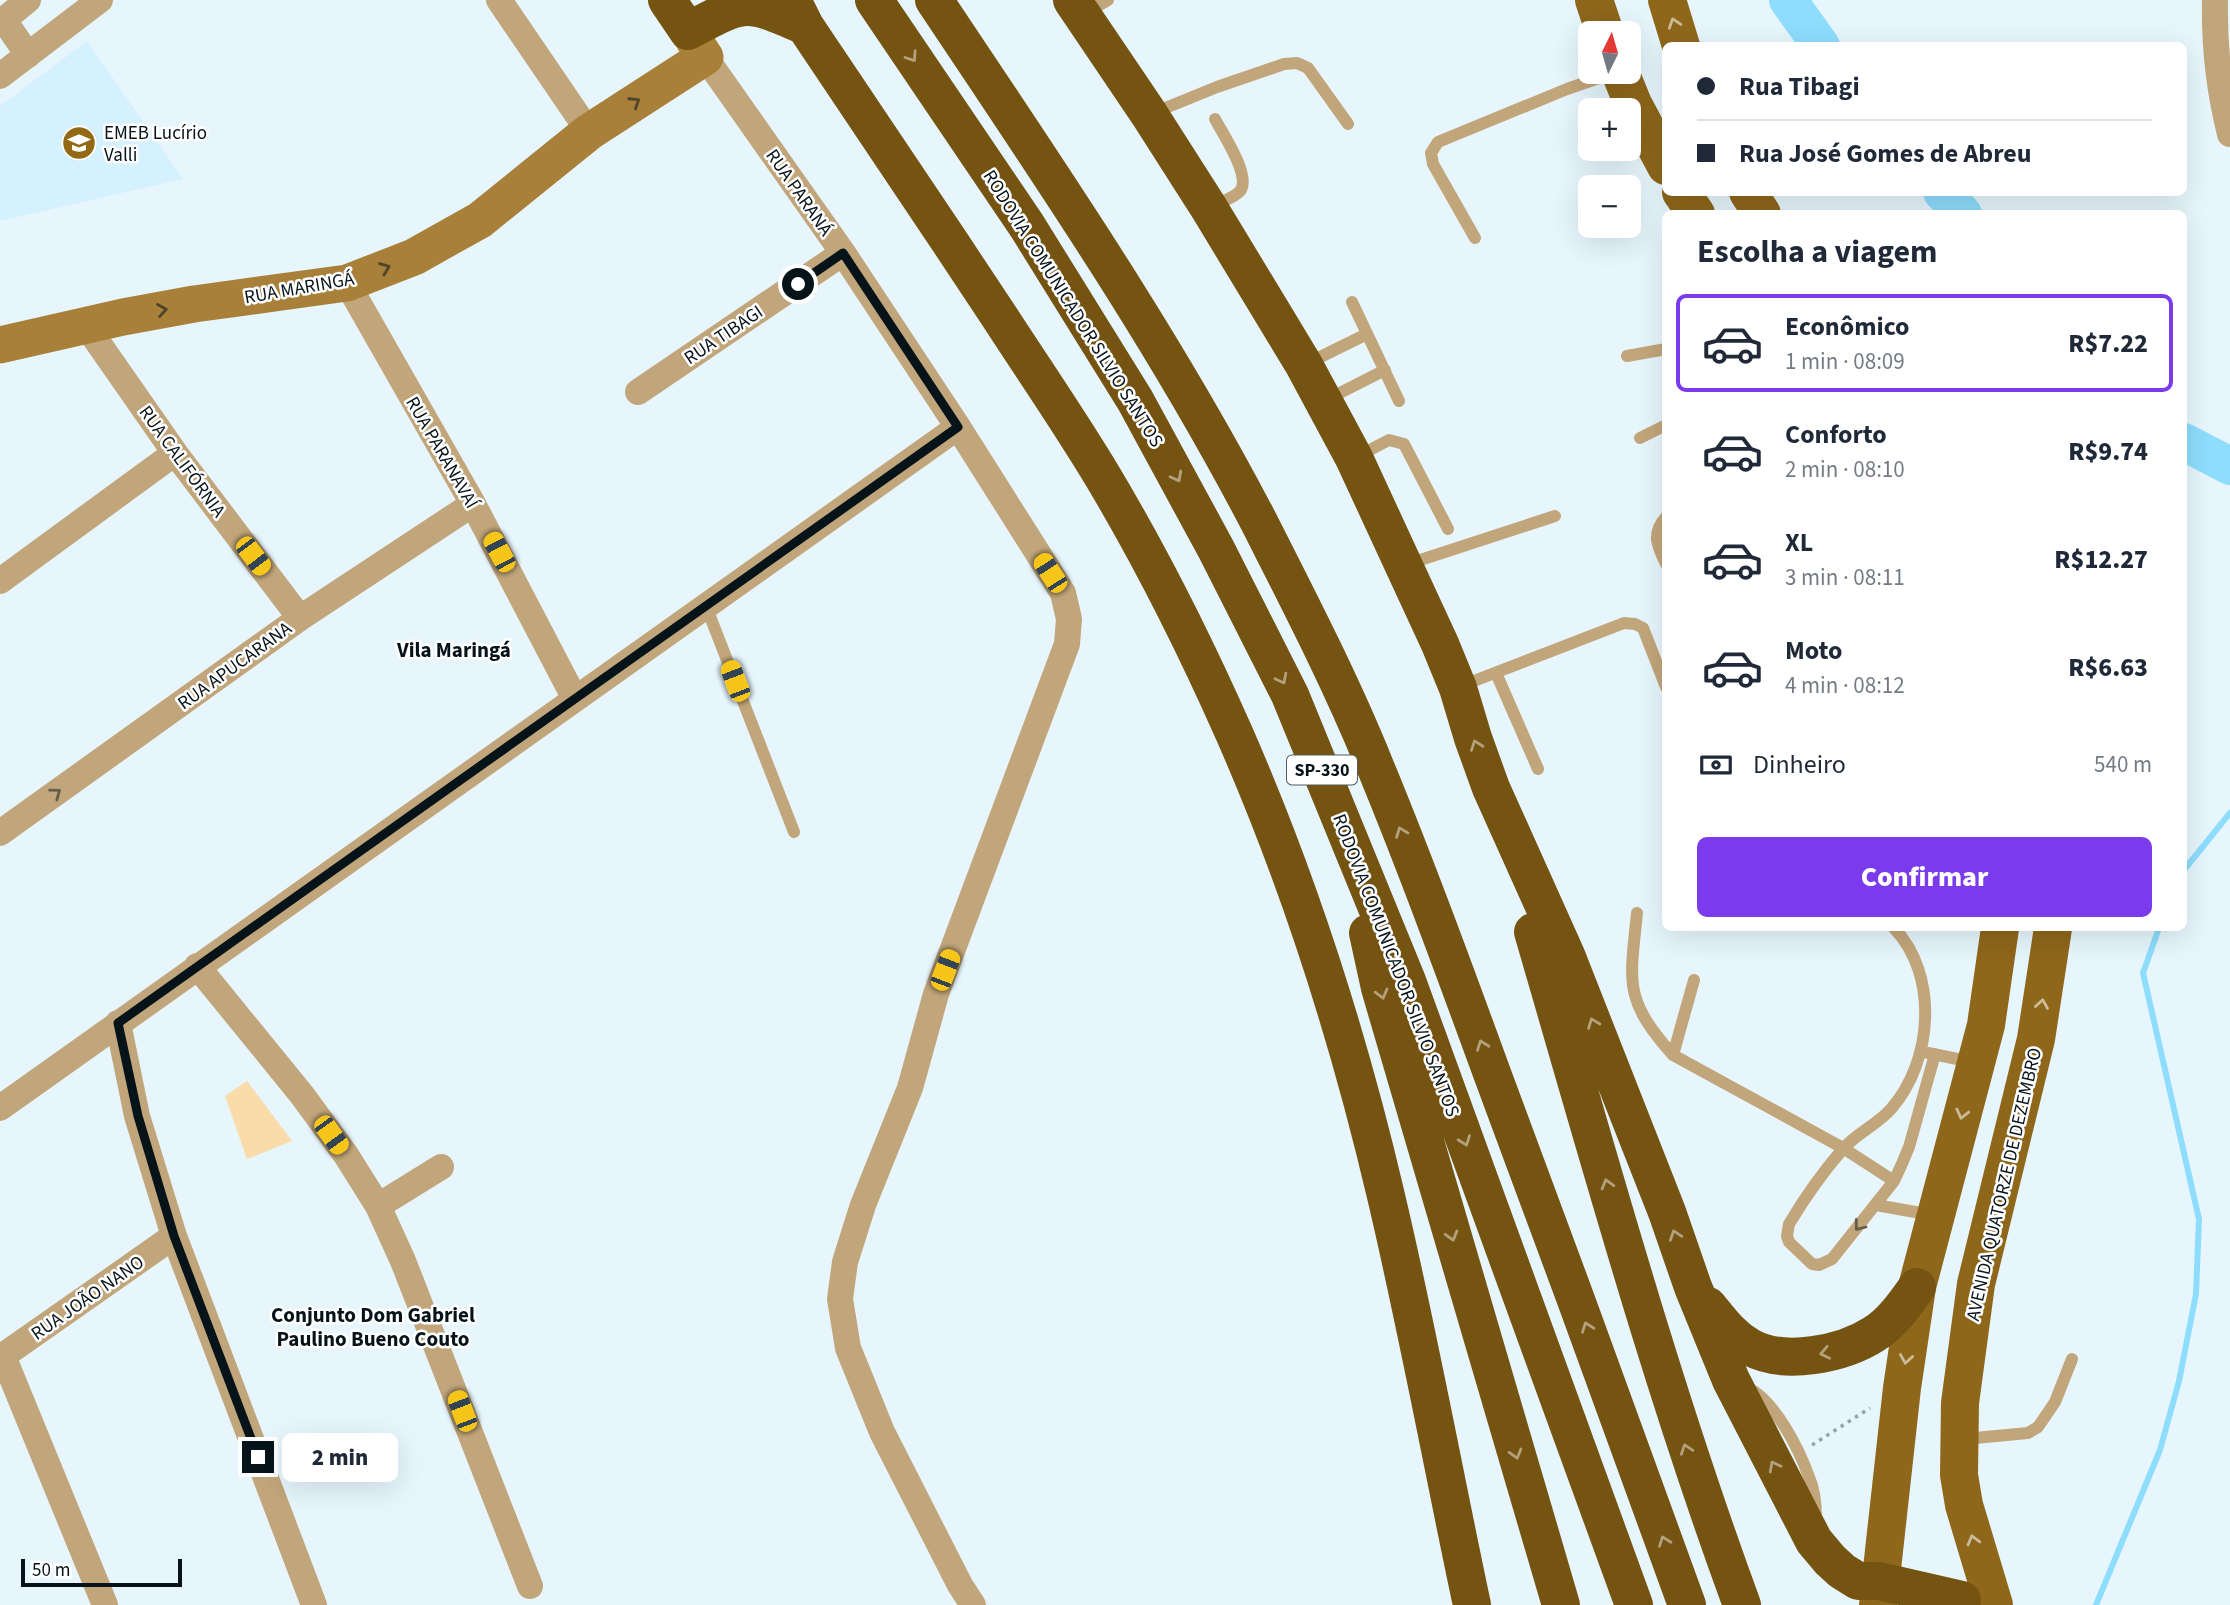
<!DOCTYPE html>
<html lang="pt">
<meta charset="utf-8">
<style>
:root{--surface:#fff;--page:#f2f2f3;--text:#1f2937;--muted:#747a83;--line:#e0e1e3;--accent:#7c3aed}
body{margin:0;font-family:"Source Sans 3",sans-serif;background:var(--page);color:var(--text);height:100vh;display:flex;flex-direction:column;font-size:26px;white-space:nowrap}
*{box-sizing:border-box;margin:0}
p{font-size:23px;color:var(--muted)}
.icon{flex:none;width:38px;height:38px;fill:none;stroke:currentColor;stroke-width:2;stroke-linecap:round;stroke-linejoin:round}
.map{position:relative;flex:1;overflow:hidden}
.drawer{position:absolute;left:1662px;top:210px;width:525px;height:721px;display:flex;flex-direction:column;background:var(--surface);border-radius:10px;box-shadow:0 7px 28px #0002}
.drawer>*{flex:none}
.hud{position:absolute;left:1662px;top:42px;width:525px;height:154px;border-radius:10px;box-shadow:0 7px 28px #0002;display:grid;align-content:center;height:154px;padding:0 35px;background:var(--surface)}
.needle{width:46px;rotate:5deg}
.tools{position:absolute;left:1578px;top:21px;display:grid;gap:14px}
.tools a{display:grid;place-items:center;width:63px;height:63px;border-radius:10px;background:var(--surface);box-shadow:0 7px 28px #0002;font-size:35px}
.scale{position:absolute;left:21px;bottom:18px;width:161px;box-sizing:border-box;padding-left:7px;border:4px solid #061419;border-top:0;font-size:19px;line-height:24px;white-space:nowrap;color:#061419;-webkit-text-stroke:5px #fff;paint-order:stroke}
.end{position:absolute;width:32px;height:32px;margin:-16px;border:9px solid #061419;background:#fff;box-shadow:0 0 0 4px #fff}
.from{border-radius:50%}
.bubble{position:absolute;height:49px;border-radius:10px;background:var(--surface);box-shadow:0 7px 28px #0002;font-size:23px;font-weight:800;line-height:49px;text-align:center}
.car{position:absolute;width:21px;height:42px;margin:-21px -10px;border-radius:9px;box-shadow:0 0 5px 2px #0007;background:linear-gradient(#f5c518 24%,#345 0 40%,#f5c518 0 76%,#345 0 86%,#f5c518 0)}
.hud b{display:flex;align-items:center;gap:24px;height:66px;font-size:26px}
.hud b+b{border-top:2px solid var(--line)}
.hud i{width:18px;height:18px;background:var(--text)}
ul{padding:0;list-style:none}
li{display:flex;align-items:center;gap:21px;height:98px;margin:0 14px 10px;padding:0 21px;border:4px solid transparent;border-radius:10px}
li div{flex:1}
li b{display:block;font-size:26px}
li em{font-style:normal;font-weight:800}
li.current{border-color:var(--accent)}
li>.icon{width:63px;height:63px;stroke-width:1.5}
h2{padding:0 35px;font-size:32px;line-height:84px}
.pay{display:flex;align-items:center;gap:18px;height:77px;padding:0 35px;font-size:26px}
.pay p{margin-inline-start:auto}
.button{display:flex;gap:14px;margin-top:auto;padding:14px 35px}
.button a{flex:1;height:80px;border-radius:10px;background:var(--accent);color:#fff;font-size:28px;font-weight:800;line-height:80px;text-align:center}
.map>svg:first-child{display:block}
.built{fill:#d5f1fd}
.green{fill:#fadbaa}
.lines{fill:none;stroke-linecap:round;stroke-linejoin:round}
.stream{stroke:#8eddfd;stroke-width:6}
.river{stroke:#8eddfd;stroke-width:38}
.path{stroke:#94a2a9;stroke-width:3.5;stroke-dasharray:3.5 5;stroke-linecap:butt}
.lane{stroke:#c2a67b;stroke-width:12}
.street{stroke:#c2a67b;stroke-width:26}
.secondary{stroke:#a98039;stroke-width:37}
.primary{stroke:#8e671b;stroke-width:38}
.highway{stroke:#755311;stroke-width:38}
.oneway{stroke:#ccbb98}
.oneway2{stroke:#b3a07c}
.oneway3{stroke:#4f4527}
.oneway4{stroke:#645d4a}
.route{stroke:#061419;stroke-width:9}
.labels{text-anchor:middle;stroke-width:5;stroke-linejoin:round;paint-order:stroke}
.shield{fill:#fff;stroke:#515a5e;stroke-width:2}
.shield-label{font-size:18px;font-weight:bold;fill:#061419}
.poi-label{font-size:19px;fill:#061419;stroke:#fff;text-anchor:start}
.street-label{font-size:19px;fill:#061419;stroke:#fff}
.neighbourhood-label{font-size:21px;font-weight:bold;fill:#061419;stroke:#fff}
</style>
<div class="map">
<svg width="2230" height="1605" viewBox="0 0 2230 1605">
<rect width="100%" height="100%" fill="#e7f6fd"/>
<!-- built -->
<path class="built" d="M87,41L183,179L0,221V106Z"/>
<!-- green -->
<path class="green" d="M247,1081L292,1141L247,1159L225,1096Z"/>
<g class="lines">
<!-- stream -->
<path class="stream" d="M2184,870L2230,813
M2096,1605L2160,1450L2179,1381L2196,1294L2199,1219L2143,973L2159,928"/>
<!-- river -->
<path class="river" d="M1788,0L1821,46
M1942,192L1963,214
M2184,442L2230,466"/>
<!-- path -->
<path class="path" d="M1812,1445L1870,1408"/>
<!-- lane -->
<path class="lane" d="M1084,14L1108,0
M1153,113L1217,87L1284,64L1297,63L1308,68L1348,124
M1213,206C1221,202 1236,197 1241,190C1250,174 1223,134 1215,119
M1475,238L1433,164L1431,153L1438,142L1567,89L1616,72
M1352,302L1399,401
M1627,356L1666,349
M1308,363L1367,334
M1326,400L1385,370
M1640,438L1666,425
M1358,456L1389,440L1404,444L1448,529
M1666,517C1651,534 1657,545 1666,564
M1408,564L1555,516
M706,606L794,832
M1496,673L1538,769
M1461,686L1624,623L1635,624L1643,628L1666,687
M1637,913C1630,983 1623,999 1673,1055
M1894,928C1939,975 1933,1061 1891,1109C1877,1125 1855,1134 1842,1150C1823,1172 1804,1199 1789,1224L1787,1236L1789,1242L1812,1264L1819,1265L1832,1259L1894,1181L1901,1166L1909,1147L1935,1054
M1694,980L1673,1055L1843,1148L1894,1181
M1928,1053L1972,1062
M1876,1205L1932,1215
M1748,1388C1775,1401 1799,1449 1809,1477C1815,1490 1816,1505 1816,1519
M1963,1437L1975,1438L2028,1433L2038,1427L2055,1402L2072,1359"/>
<!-- street -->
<path class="street" d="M499,0L589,132
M2215,0C2214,45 2219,90 2230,134
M4,20L28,55
M0,23L28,0
M705,57L843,253L958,427L1063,593L1069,619L1067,644L936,994L910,1088L863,1205L845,1262L840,1299L848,1348L882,1432L960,1585L973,1605
M0,76L100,0
M347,283L473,504L575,699
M85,324L175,453L300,618
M638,392L843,253
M0,581L175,453
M0,833L300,618L473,504
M197,966L302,1095L346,1155L378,1206L403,1261L530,1586
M118,1023L137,1116L174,1236L314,1605
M0,1108L958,427
M378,1206L441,1167
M3,1356L105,1605
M0,1358L174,1236"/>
<!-- secondary -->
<path class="secondary" d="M0,345L123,317L194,304L347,283L414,257L480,220L589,132L705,57L688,31"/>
<!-- primary -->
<path class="primary" d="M1594,0L1605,33
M1667,0L1681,46
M1620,72L1633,104L1666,166
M1681,192L1696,214
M1748,192L1762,214
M1878,1605L1902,1388L1917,1287L1986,1025L2000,928
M1994,1605L1964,1505L1959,1475L1960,1403L1976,1284L2036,1039L2053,928"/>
<!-- highway -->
<path class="highway" d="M667,0L688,31C746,0 745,0 805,26
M792,0L805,26C870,123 935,219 999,316C1034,370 1070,422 1103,477C1152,559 1195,645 1234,733C1299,881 1349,1038 1386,1196C1418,1331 1443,1469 1472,1605
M874,0L1027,226L1135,400L1216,549L1290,695L1407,981L1634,1605
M934,0C1048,171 1165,341 1260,524C1300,603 1342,684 1375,766C1417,868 1455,972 1493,1076C1559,1252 1623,1428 1687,1605
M1072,0L1149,114L1209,208L1304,365L1354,458L1440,644L1458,688L1473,738L1491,788L1566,955L1667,1212L1693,1287L1731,1380L1814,1541L1830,1560L1842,1571L1858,1581H1879L1962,1600
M1533,932C1599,1158 1661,1385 1742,1605
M1368,933L1380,988L1561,1605
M1708,1306C1721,1322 1732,1337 1750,1347C1784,1366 1843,1354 1874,1334C1892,1323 1905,1304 1917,1287"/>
</g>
<!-- one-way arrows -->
<defs><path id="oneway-chevron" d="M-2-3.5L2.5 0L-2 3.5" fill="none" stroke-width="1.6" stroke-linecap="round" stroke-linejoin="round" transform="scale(1.75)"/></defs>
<g class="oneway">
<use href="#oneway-chevron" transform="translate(1674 23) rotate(-108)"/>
<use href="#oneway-chevron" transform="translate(2042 1004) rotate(-81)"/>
<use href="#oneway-chevron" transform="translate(1962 1114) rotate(104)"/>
<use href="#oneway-chevron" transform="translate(1906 1359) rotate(99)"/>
<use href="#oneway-chevron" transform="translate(1973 1540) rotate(-105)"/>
</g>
<g class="oneway2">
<use href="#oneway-chevron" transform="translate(912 57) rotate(56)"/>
<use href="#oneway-chevron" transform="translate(1177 477) rotate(62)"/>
<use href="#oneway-chevron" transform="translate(1282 679) rotate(63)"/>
<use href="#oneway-chevron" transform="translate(1476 745) rotate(-110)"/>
<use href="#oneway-chevron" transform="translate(1401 832) rotate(-111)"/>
<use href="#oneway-chevron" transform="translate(1382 994) rotate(75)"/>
<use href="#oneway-chevron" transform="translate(1593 1023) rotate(-111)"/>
<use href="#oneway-chevron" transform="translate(1482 1045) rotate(-110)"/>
<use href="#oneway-chevron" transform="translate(1465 1141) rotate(70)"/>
<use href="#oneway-chevron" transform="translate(1607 1184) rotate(-106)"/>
<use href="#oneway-chevron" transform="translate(1675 1235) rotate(-109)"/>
<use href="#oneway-chevron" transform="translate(1452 1236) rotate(74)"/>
<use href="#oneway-chevron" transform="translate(1587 1327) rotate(-110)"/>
<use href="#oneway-chevron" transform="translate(1825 1353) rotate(168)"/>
<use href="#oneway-chevron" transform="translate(1686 1449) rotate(-109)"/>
<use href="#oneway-chevron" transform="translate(1516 1454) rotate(74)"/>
<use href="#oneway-chevron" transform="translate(1774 1466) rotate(-118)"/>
<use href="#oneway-chevron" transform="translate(1664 1541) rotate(-110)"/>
</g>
<g class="oneway3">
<use href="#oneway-chevron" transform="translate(635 102) rotate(-33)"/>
<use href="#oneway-chevron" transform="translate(385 268) rotate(-21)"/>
<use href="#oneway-chevron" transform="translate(162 310) rotate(-10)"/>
</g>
<g class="oneway4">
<use href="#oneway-chevron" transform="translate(56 793) rotate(-36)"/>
<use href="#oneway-chevron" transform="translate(1859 1226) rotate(128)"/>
</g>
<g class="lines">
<!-- route -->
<path class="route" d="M258,1457L174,1236L138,1116L118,1023L958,427L843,253L798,284"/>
</g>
<!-- icons -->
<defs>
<g id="school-disc" transform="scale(1.75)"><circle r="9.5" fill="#936913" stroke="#fff"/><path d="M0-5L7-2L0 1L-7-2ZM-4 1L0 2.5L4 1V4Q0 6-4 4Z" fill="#fff"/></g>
</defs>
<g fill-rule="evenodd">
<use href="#school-disc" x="79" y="143"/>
</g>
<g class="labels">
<!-- shield labels -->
<rect class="shield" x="1287" y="755.5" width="70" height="29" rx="5"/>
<g class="shield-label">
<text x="1322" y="776">SP-330</text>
</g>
<!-- poi labels -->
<g class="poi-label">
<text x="104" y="139">EMEB Lucírio<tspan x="104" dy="22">Valli</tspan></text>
</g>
<!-- street labels -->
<g class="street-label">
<text transform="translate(800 192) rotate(55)" y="7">RUA PARANÁ</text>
<text transform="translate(299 287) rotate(-10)" y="7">RUA MARINGÁ</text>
<text transform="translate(1074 308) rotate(58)" y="7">RODOVIA COMUNICADOR SILVIO SANTOS</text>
<text transform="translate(723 334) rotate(-34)" y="7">RUA TIBAGI</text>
<text transform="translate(443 452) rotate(60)" y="7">RUA PARANAVAÍ</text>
<text transform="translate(183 461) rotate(54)" y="7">RUA CALIFÓRNIA</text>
<text transform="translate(234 665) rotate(-36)" y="7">RUA APUCARANA</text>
<text transform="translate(1397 965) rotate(69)" y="7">RODOVIA COMUNICADOR SILVIO SANTOS</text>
<text transform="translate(2003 1184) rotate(-77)" y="7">AVENIDA QUATORZE DE DEZEMBRO</text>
<text transform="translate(87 1297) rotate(-35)" y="7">RUA JOÃO NANO</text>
</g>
<!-- neighbourhood labels -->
<g class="neighbourhood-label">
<text x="454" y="657">Vila Maringá</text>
<text x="373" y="1322">Conjunto Dom Gabriel<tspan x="373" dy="24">Paulino Bueno Couto</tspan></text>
</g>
</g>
</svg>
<div class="tools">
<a><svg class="needle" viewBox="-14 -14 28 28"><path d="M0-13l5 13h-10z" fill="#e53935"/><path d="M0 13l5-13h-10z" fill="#747a83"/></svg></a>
<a>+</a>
<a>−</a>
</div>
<div class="scale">50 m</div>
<i class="end from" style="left:798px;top:284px"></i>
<i class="end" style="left:258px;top:1457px"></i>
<div class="bubble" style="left:282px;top:1433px;width:116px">2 min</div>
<i class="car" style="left:499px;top:552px;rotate:332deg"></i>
<i class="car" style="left:253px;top:556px;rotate:143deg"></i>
<i class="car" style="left:1050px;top:573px;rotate:327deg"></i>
<i class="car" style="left:735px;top:681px;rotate:339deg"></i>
<i class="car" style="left:945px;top:970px;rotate:21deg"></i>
<i class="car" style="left:331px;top:1135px;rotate:144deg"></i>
<i class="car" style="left:462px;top:1411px;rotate:339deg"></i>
<div class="hud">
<b><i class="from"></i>Rua Tibagi</b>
<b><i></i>Rua José Gomes de Abreu</b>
</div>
<section class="drawer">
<h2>Escolha a viagem</h2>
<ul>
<li class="current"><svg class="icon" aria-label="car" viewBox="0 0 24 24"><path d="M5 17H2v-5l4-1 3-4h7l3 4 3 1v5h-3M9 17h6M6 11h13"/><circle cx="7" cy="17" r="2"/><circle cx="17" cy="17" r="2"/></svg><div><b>Econômico</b><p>1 min · 08:09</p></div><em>R$7.22</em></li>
<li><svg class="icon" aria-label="car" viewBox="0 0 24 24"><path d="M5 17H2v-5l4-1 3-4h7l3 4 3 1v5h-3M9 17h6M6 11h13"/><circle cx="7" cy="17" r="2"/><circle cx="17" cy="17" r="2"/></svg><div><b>Conforto</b><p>2 min · 08:10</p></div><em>R$9.74</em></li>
<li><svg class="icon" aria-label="car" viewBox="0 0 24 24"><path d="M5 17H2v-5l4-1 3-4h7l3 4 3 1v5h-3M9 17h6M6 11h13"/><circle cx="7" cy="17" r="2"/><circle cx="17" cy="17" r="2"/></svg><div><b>XL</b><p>3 min · 08:11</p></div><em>R$12.27</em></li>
<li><svg class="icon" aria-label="car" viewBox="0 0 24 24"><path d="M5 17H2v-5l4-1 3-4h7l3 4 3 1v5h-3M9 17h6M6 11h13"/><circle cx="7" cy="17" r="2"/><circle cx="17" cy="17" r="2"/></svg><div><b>Moto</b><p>4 min · 08:12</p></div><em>R$6.63</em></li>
</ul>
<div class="pay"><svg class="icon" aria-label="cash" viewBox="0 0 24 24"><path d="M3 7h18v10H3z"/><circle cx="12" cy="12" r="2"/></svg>Dinheiro<p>540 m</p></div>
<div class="button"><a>Confirmar</a></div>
</section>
</div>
